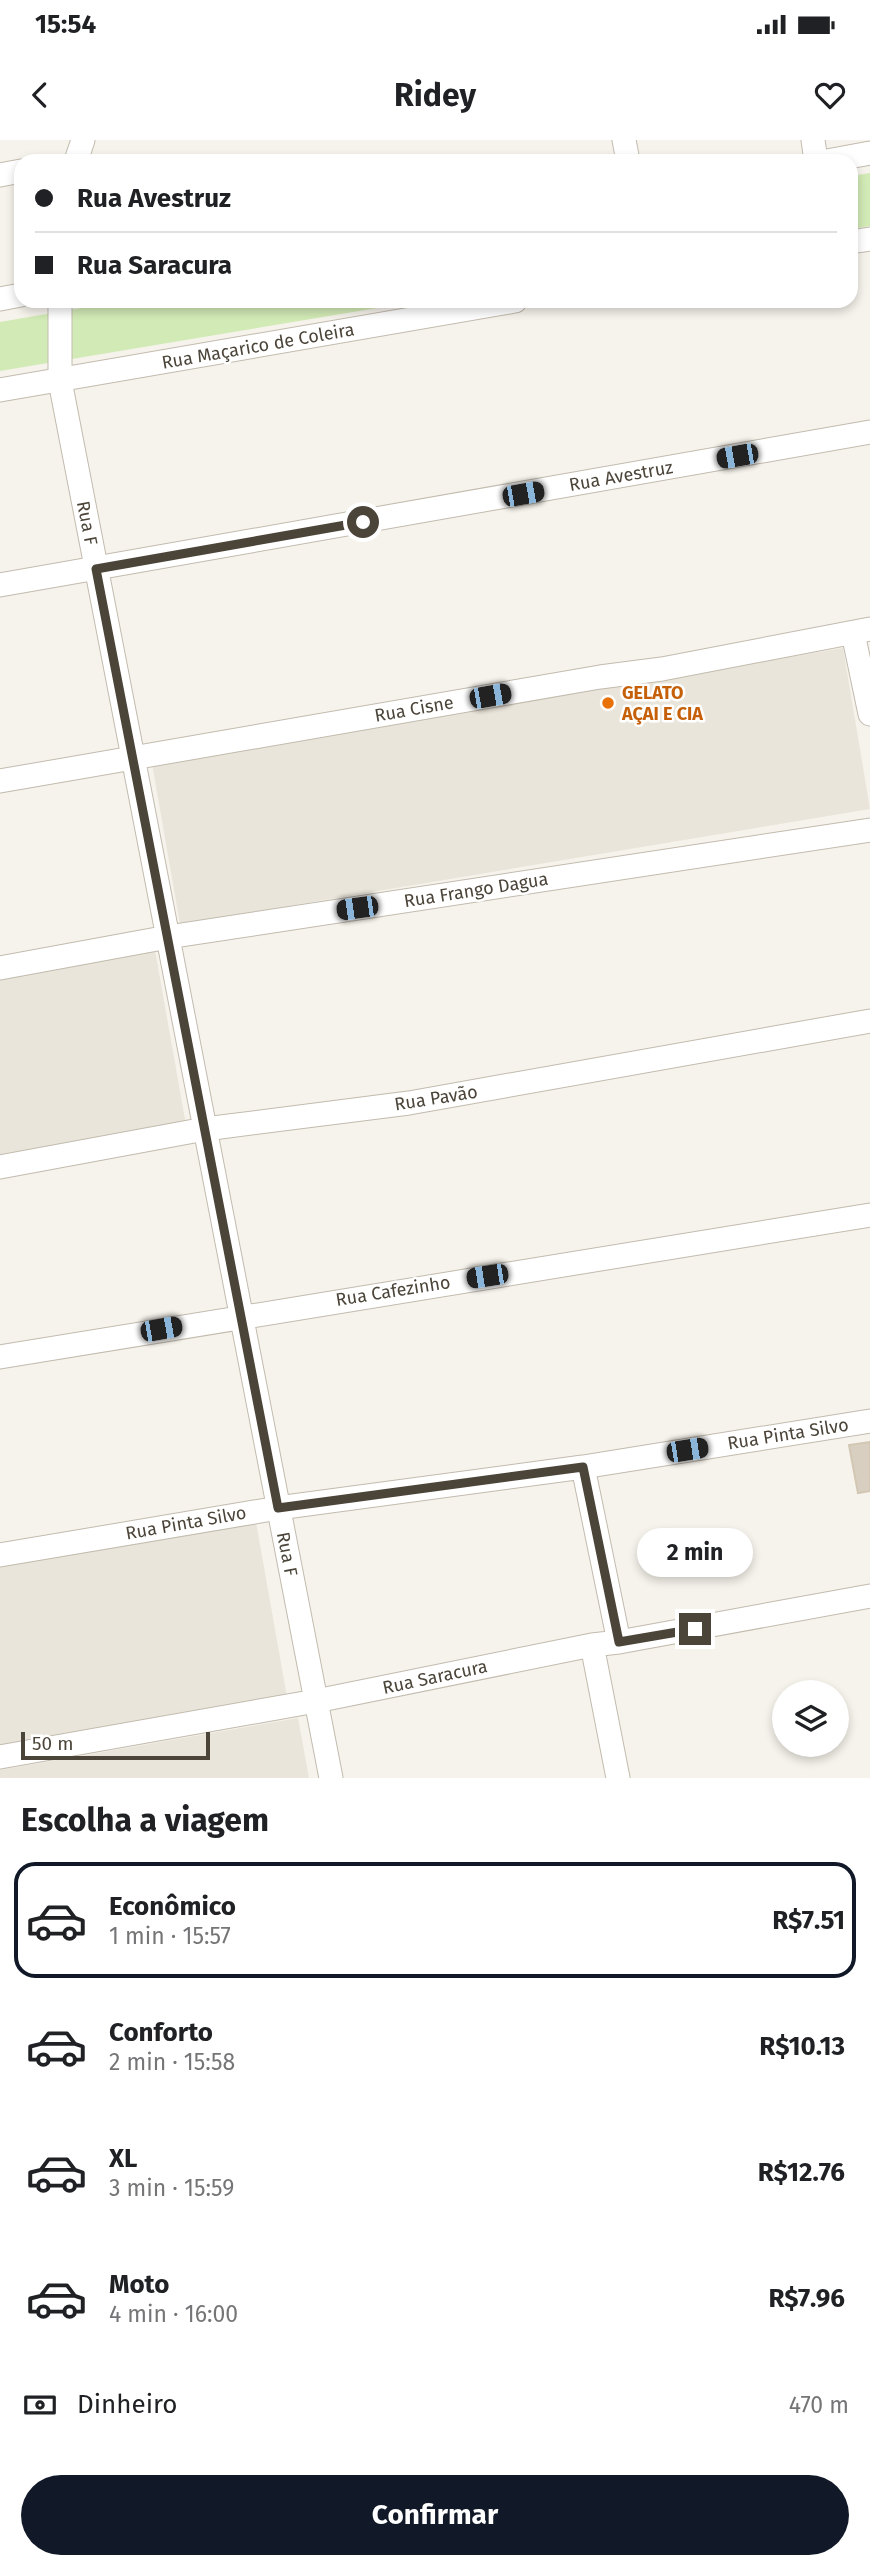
<!DOCTYPE html>
<html lang="pt">
<meta charset="utf-8">
<style>
:root{--surface:#fff;--page:#f2f2f2;--text:#202124;--muted:#757577;--line:#e0e0e0;--accent:#111827}
body{margin:0;font-family:"Fira Sans",sans-serif;background:var(--page);color:var(--text);height:100vh;display:flex;flex-direction:column;font-size:26px;white-space:nowrap}
*{box-sizing:border-box;margin:0}
p{font-size:23px;color:var(--muted)}
.icon{flex:none;width:38px;height:38px;fill:none;stroke:currentColor;stroke-width:2;stroke-linecap:round;stroke-linejoin:round}
.map{position:relative;height:1638px;overflow:hidden}
.sheet{display:flex;flex-direction:column;background:var(--surface);flex:1}
.sheet>*{flex:none}
.guide{position:absolute;left:14px;top:14px;width:844px;height:154px;border-radius:21px;box-shadow:0 4px 10px #0003;display:grid;align-content:center;height:154px;padding:0 21px;background:var(--surface)}
.fabs{position:absolute;left:772px;top:1540px;display:grid;gap:14px}
.fabs a{display:grid;place-items:center;width:77px;height:77px;border-radius:50%;background:var(--surface);box-shadow:0 4px 10px #0003;font-size:35px}
.scale{position:absolute;left:21px;bottom:18px;width:189px;box-sizing:border-box;padding-left:7px;border:4px solid #4b4439;border-top:0;font-size:19px;line-height:24px;white-space:nowrap;color:#4b4439;-webkit-text-stroke:5px #fff;paint-order:stroke}
.end{position:absolute;width:32px;height:32px;margin:-16px;border:9px solid #4b4439;background:#fff;box-shadow:0 0 0 4px #fff}
.from{border-radius:50%}
.bubble{position:absolute;height:49px;border-radius:24px;background:var(--surface);box-shadow:0 4px 10px #0003;font-size:23px;font-weight:700;line-height:49px;text-align:center}
.car{position:absolute;width:21px;height:42px;margin:-21px -10px;border-radius:9px;box-shadow:0 0 5px 2px #0007;background:linear-gradient(#222 24%,#8ab4d8 0 40%,#222 0 76%,#8ab4d8 0 86%,#222 0)}
.guide b{display:flex;align-items:center;gap:24px;height:66px;font-size:26px}
.guide b+b{border-top:2px solid var(--line)}
.guide i{width:18px;height:18px;background:var(--text)}
ul{padding:0;list-style:none}
li{display:flex;align-items:center;gap:21px;height:116px;margin:0 14px 10px;padding:0 7px;border:4px solid transparent;border-radius:21px}
li div{flex:1}
li b{display:block;font-size:26px}
li em{font-style:normal;font-weight:700}
li.active{border-color:var(--accent)}
li>.icon{width:63px;height:63px;stroke-width:1.5}
h2{padding:0 21px;font-size:32px;line-height:84px}
.pay{display:flex;align-items:center;gap:18px;height:77px;padding:0 21px;font-size:26px}
.pay p{margin-inline-start:auto}
.primary-button{display:flex;gap:14px;margin-top:auto;padding:14px 21px}
.primary-button a{flex:1;height:80px;border-radius:42px;background:var(--accent);color:#fff;font-size:28px;font-weight:700;line-height:80px;text-align:center}
.status{display:flex;justify-content:space-between;align-items:center;height:49px;padding:0 35px;background:var(--surface);direction:ltr}
.status svg{height:19px;fill:currentColor}
header{display:flex;justify-content:space-between;align-items:center;height:91px;padding:0 21px;background:var(--surface);font-size:32px;font-weight:700}
.map>svg:first-child{display:block}
.residential{fill:#eae5da}
.green{fill:#d2eab5}
.building{fill:#d8cfc1;stroke:#d3c7b4;stroke-width:2}
.lines{fill:none;stroke-linecap:round;stroke-linejoin:round}
.minor-casing{stroke:#c2bbae;stroke-width:25}
.minor{stroke:#fff;stroke-width:23}
.route{stroke:#4b4439;stroke-width:9}
.food-dot{fill:#e8710a;stroke:#fff;stroke-width:2.5}
.labels{text-anchor:middle;stroke-width:5;stroke-linejoin:round;paint-order:stroke}
.street-label{font-size:18px;fill:#4b4439;stroke:#fff}
.food-label{font-size:18px;font-weight:bold;fill:#c56008;stroke:#fff;text-anchor:start}
</style>
<div class="status"><b>15:54</b><svg viewBox="0 0 49 12"><path d="M0 12V9h3v3zM5 12V6h3v6zM10 12V3h3v9zM15 12V0h3v12zM26 1h20v11H26zM47 4h2v5h-2z"/></svg></div>
<header><svg class="icon" aria-label="back" viewBox="0 0 24 24"><path d="M15 5l-7 7 7 7"/></svg>Ridey<svg class="icon" aria-label="heart" viewBox="0 0 24 24"><path d="M12 20l-8-8c-3-5 5-10 8-4 3-6 11-1 8 4z"/></svg></header>
<div class="map">
<svg width="870" height="1638" viewBox="0 0 870 1638">
<rect width="100%" height="100%" fill="#f6f3ec"/>
<!-- residential -->
<path class="residential" d="M843,508L870,669L180,784L152,624Z
M155,810L186,985L0,1018V837Z
M256,1382L287,1557L0,1608V1427Z
M298,1578L309,1638H0V1630Z"/>
<!-- green -->
<path class="green" d="M870,33V86L851,89V36Z
M122,161H419L0,231V182Z"/>
<!-- building -->
<path class="building" d="M870,1302V1351L858,1353L849,1305Z"/>
<g class="lines">
<!-- minor casing -->
<g class="minor-casing">
<path id="minor" d="M624,0L628,21
M813,0L816,21
M76,21L83,0
M827,21L870,13
M0,35L21,31
M850,102L870,99
M0,159L21,155
M60,161V241L331,1638
M0,250L515,161
M0,445L870,292
M853,493L870,574
M0,641L600,537L662,529L870,489
M0,828L168,797L870,690
M0,1027L205,989L409,963L870,881
M0,1217L870,1075
M583,1327L619,1502
M0,1415L278,1368L583,1327L870,1281
M592,1505L618,1638
M0,1617L316,1561L592,1505L619,1502L870,1456"/>
</g>
<!-- minor -->
<use href="#minor" class="minor"/>
</g>
<g class="lines">
<!-- route -->
<path class="route" d="M363,382L96,429L278,1368L583,1327L619,1502L695,1489"/>
</g>
<!-- markers -->
<circle class="food-dot" cx="608" cy="563" r="7"/>
<g class="labels">
<!-- street labels -->
<g class="street-label">
<text transform="translate(258 206) rotate(-10)" y="6">Rua Maçarico de Coleira</text>
<text transform="translate(621 336) rotate(-10)" y="6">Rua Avestruz</text>
<text transform="translate(87 383) rotate(79)" y="6">Rua F</text>
<text transform="translate(414 569) rotate(-10)" y="6">Rua Cisne</text>
<text transform="translate(476 750) rotate(-9)" y="6">Rua Frango Dagua</text>
<text transform="translate(436 958) rotate(-9)" y="6">Rua Pavão</text>
<text transform="translate(393 1151) rotate(-9)" y="6">Rua Cafezinho</text>
<text transform="translate(788 1294) rotate(-9)" y="6">Rua Pinta Silvo</text>
<text transform="translate(186 1383) rotate(-10)" y="6">Rua Pinta Silvo</text>
<text transform="translate(287 1414) rotate(79)" y="6">Rua F</text>
<text transform="translate(435 1537) rotate(-12)" y="6">Rua Saracura</text>
</g>
<!-- food labels -->
<g class="food-label">
<text x="622" y="559">GELATO<tspan x="622" dy="21">AÇAI E CIA</tspan></text>
</g>
</g>
</svg>
<div class="fabs">
<a><svg class="icon" aria-label="layers" viewBox="0 0 24 24"><path d="M12 4l9 5-9 5-9-5zM3 14l9 5 9-5"/></svg></a>
</div>
<div class="scale">50 m</div>
<i class="end from" style="left:363px;top:382px"></i>
<i class="end" style="left:695px;top:1489px"></i>
<div class="bubble" style="left:637px;top:1388px;width:116px">2 min</div>
<i class="car" style="left:737px;top:316px;rotate:260deg"></i>
<i class="car" style="left:523px;top:354px;rotate:80deg"></i>
<i class="car" style="left:490px;top:556px;rotate:80deg"></i>
<i class="car" style="left:357px;top:768px;rotate:262deg"></i>
<i class="car" style="left:487px;top:1136px;rotate:261deg"></i>
<i class="car" style="left:161px;top:1189px;rotate:80deg"></i>
<i class="car" style="left:687px;top:1310px;rotate:81deg"></i>
<div class="guide">
<b><i class="from"></i>Rua Avestruz</b>
<b><i></i>Rua Saracura</b>
</div>
</div>
<section class="sheet">
<h2>Escolha a viagem</h2>
<ul>
<li class="active"><svg class="icon" aria-label="car" viewBox="0 0 24 24"><path d="M5 17H2v-5l4-1 3-4h7l3 4 3 1v5h-3M9 17h6M6 11h13"/><circle cx="7" cy="17" r="2"/><circle cx="17" cy="17" r="2"/></svg><div><b>Econômico</b><p>1 min · 15:57</p></div><em>R$7.51</em></li>
<li><svg class="icon" aria-label="car" viewBox="0 0 24 24"><path d="M5 17H2v-5l4-1 3-4h7l3 4 3 1v5h-3M9 17h6M6 11h13"/><circle cx="7" cy="17" r="2"/><circle cx="17" cy="17" r="2"/></svg><div><b>Conforto</b><p>2 min · 15:58</p></div><em>R$10.13</em></li>
<li><svg class="icon" aria-label="car" viewBox="0 0 24 24"><path d="M5 17H2v-5l4-1 3-4h7l3 4 3 1v5h-3M9 17h6M6 11h13"/><circle cx="7" cy="17" r="2"/><circle cx="17" cy="17" r="2"/></svg><div><b>XL</b><p>3 min · 15:59</p></div><em>R$12.76</em></li>
<li><svg class="icon" aria-label="car" viewBox="0 0 24 24"><path d="M5 17H2v-5l4-1 3-4h7l3 4 3 1v5h-3M9 17h6M6 11h13"/><circle cx="7" cy="17" r="2"/><circle cx="17" cy="17" r="2"/></svg><div><b>Moto</b><p>4 min · 16:00</p></div><em>R$7.96</em></li>
</ul>
<div class="pay"><svg class="icon" aria-label="cash" viewBox="0 0 24 24"><path d="M3 7h18v10H3z"/><circle cx="12" cy="12" r="2"/></svg>Dinheiro<p>470 m</p></div>
<div class="primary-button"><a>Confirmar</a></div>
</section>
